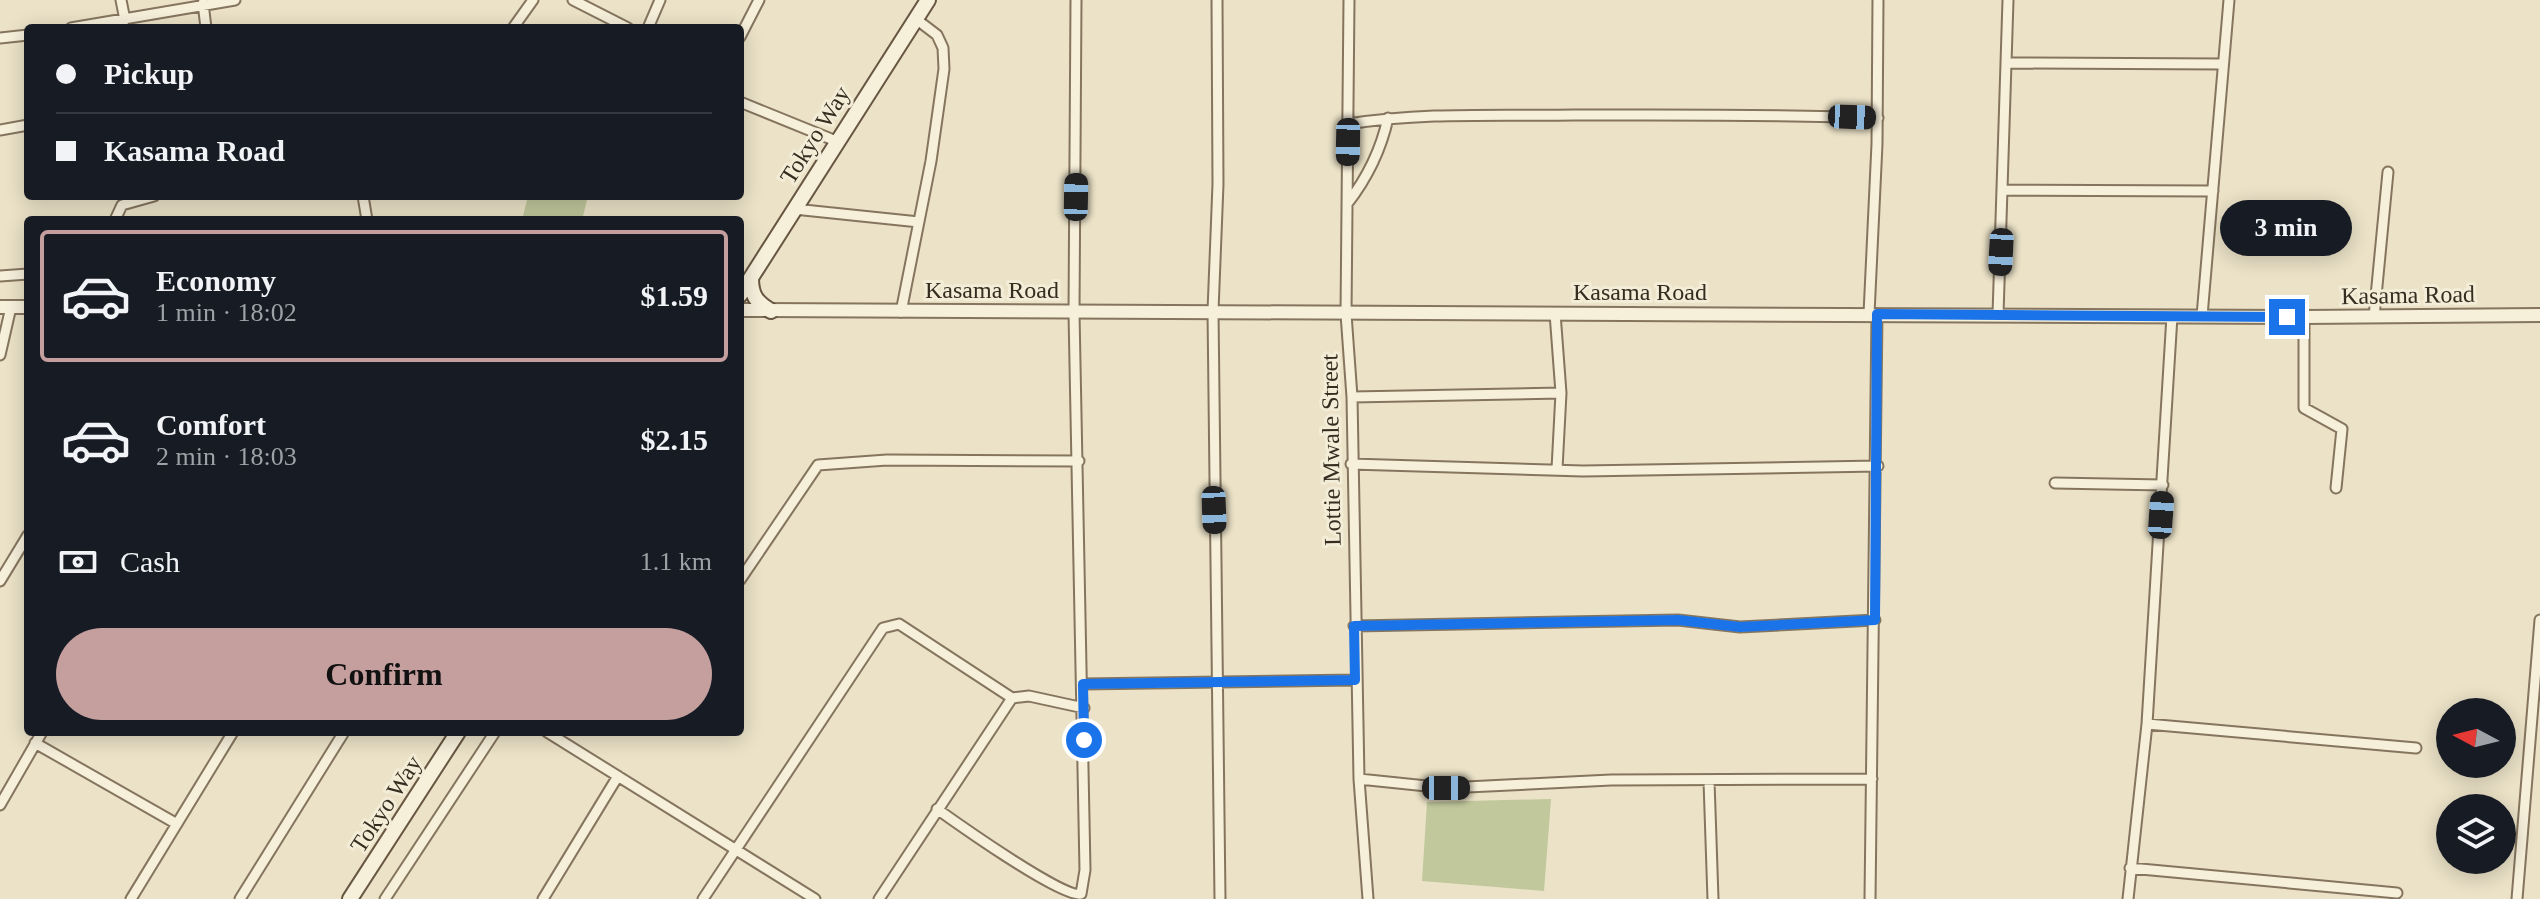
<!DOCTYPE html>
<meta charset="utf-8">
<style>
:root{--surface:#171b24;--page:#242831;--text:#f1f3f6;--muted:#9ea1a6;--line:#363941;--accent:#c59f9e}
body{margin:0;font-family:Georgia,serif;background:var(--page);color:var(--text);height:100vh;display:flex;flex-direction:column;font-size:30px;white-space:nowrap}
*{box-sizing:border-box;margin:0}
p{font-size:26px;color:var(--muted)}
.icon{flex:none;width:44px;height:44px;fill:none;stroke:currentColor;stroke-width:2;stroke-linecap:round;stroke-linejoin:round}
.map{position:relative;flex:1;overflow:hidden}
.side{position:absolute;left:24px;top:216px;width:720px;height:520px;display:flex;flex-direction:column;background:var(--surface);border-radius:8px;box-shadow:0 4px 20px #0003}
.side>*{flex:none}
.top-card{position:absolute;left:24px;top:24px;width:720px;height:176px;border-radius:8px;box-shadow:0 4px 20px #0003;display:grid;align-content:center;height:176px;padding:0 32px;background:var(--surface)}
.needle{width:52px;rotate:277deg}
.fabs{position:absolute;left:2436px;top:698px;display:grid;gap:16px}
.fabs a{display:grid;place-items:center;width:80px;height:80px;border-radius:50%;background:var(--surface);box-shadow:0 4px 20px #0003;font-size:40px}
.end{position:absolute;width:36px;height:36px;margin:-18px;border:10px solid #1a73e8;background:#fff;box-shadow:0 0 0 4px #fff}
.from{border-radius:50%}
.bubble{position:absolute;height:56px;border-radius:28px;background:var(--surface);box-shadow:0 4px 20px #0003;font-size:26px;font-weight:800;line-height:56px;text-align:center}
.car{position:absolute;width:24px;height:48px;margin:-24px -12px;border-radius:10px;box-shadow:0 0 6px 2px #0007;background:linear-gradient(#222 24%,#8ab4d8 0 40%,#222 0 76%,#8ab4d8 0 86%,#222 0)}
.top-card b{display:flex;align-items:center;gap:28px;height:76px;font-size:30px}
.top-card b+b{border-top:2px solid var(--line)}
.top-card i{width:20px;height:20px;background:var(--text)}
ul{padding:14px 0 0;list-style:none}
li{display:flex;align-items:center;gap:24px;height:132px;margin:0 16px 12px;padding:0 16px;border:4px solid transparent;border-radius:8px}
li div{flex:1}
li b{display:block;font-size:30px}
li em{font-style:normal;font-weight:800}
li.on{border-color:var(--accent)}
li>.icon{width:72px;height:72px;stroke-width:1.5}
.pay{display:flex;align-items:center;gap:20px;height:88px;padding:0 32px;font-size:30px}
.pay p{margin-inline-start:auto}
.action{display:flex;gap:16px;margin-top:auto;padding:16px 32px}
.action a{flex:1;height:92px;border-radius:48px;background:var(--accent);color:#111;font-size:32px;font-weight:800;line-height:92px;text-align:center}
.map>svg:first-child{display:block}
.green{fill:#c0c89c}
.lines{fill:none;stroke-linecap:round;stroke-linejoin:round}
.minor-casing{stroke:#85755e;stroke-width:13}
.tertiary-casing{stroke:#85755e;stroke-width:16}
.secondary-casing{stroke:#675641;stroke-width:18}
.minor{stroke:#f6efda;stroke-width:9}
.tertiary{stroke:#f6efda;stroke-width:12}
.secondary{stroke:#f6efda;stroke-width:14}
.route{stroke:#1a73e8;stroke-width:10}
.labels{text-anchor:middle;stroke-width:6;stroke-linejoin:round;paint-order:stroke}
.street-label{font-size:24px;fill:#362c20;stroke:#f3ecd6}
</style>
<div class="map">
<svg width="2540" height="899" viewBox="0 0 2540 899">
<rect width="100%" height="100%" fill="#ebe2c7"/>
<!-- green -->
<path class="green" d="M528,196H588L582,220H522Z
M1551,799L1544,891L1422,881L1427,802Z"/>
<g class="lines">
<!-- minor casing -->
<g class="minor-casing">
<path id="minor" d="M121,0L125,20
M573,0L628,28
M1217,0L1218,184L1213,311L1220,899
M1349,0L1346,314L1352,397L1359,779L1368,899
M203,3L206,28
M71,28L235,0
M513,28L533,0
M648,28L660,0
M740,37L759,0
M0,38L28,35
M2007,63L2223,64
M740,102L836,141
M1349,124C1424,112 1497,116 1573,115C1675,115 1776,114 1878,118
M0,130L28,125
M2004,190L2213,191
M363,196L367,220
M1347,204C1368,177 1381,150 1388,118
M794,209L919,222
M115,220L122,205L154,196
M0,276L28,274
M901,312L931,161L944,69L943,48L937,35L916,19
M1555,313L1561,393L1557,469
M1869,314L1877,144L1878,0
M1998,315L2008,0
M2202,316L2229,0
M2304,317V408L2342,429L2336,488
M2374,317L2388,172
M0,355L11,307
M1352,397L1561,393
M1351,464L1583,471L1878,466
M2055,483L2163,485
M740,580L818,465L887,460L1079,461
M0,581L28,535
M1354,626L1678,620L1740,627L1875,620
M1083,684L1355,680
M2147,724L2416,748
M547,732L815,899
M35,743L177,824
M1359,779L1446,788L1611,780L1872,779
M1709,781L1713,899
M0,805L42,732
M937,809C958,824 1064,899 1081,894L1085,870L1074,313L1076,0
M2130,868L2397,893
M131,899L233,732
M240,899L344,732
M385,899L495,732
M543,899L618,776
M703,899L883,628L899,624L1012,698L1029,696L1084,708
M879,899L1012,698
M1870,899L1877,314
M2128,899L2147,724L2172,316
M2517,899L2540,620"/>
</g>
<!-- tertiary casing -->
<g class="tertiary-casing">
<path id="tertiary" d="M0,307H28
M740,310L2304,317L2540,315"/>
</g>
<!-- secondary casing -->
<g class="secondary-casing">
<path id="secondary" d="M751,278C751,295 756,302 771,311
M740,295L928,0
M350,899L458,732"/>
</g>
<!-- minor -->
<use href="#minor" class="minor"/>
<!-- tertiary -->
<use href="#tertiary" class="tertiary"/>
<!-- secondary -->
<use href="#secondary" class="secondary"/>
</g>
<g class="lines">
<!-- route -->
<path class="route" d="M1084,740L1083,684L1355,680L1354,626L1678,620L1740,627L1875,620L1877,314L2287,317"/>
</g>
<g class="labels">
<!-- street labels -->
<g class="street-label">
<text transform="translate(815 135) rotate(-58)" y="8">Tokyo Way</text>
<text x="992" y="298">Kasama Road</text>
<text x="1640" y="300">Kasama Road</text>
<text transform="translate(2408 295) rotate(-1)" y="8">Kasama Road</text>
<text transform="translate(1331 450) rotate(-91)" y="8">Lottie Mwale Street</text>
<text transform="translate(386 804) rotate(-57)" y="8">Tokyo Way</text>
</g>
</g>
</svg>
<div class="fabs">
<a><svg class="needle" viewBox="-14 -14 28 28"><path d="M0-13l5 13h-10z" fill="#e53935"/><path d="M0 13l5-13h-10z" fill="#9ea1a6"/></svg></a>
<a><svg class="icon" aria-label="layers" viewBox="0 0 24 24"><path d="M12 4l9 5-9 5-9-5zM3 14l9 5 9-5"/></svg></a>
</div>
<i class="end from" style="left:1084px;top:740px"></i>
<i class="end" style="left:2287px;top:317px"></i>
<div class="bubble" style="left:2220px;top:200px;width:132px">3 min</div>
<i class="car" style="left:1852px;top:117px;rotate:92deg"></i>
<i class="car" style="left:1348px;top:142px;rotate:181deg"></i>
<i class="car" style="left:1076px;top:197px;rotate:1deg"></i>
<i class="car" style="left:2001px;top:252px;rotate:183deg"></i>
<i class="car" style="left:1214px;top:510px;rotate:178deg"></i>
<i class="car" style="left:2161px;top:515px;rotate:4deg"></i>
<i class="car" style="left:1446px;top:788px;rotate:90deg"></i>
<div class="top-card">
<b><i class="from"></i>Pickup</b>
<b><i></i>Kasama Road</b>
</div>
<section class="side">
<ul>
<li class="on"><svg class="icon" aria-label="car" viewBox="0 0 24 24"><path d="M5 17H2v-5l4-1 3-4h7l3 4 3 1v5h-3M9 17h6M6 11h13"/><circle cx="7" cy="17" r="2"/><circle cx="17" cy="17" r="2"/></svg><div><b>Economy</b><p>1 min · 18:02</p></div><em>$1.59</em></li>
<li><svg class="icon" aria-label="car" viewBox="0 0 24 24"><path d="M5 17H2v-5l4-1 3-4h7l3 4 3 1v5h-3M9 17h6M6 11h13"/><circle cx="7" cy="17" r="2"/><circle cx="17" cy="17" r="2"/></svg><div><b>Comfort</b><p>2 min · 18:03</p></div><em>$2.15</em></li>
</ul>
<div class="pay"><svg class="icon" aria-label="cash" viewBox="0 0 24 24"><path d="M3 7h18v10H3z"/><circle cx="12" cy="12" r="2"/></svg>Cash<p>1.1 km</p></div>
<div class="action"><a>Confirm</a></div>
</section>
</div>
